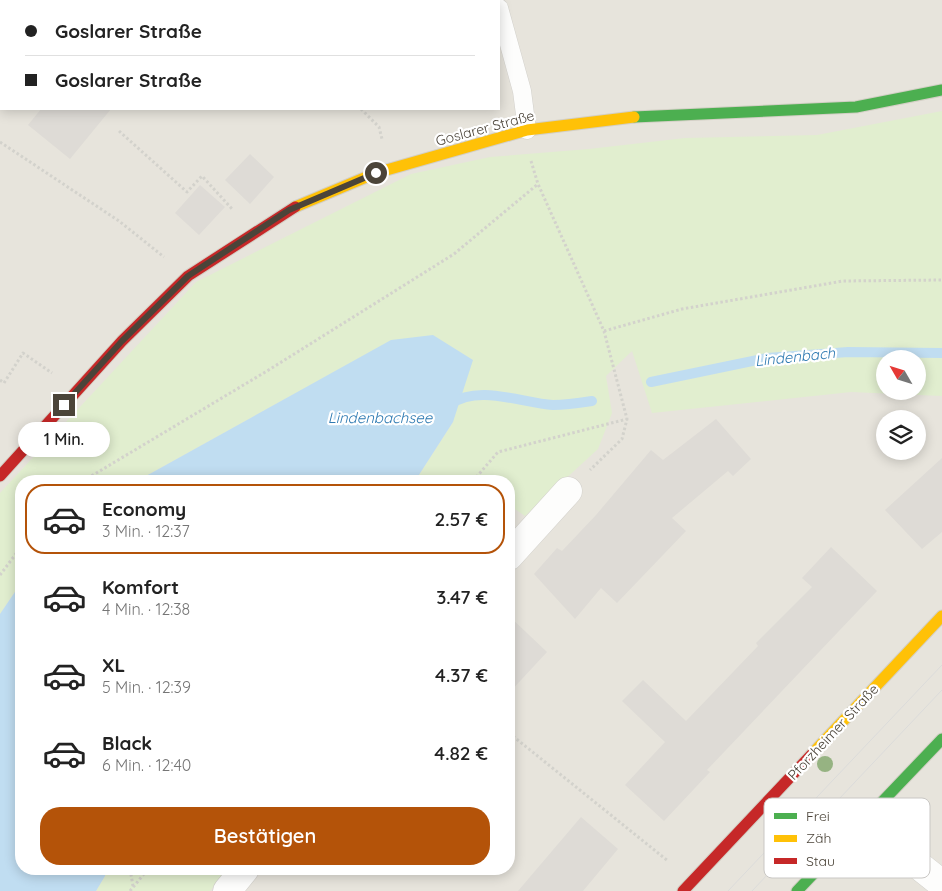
<!DOCTYPE html>
<html lang="de">
<meta charset="utf-8">
<style>
:root{--surface:#fff;--page:#f2f2f2;--text:#222;--muted:#767676;--line:#e0e0e0;--accent:#b45309}
body{margin:0;font-family:Quicksand,sans-serif;background:var(--page);color:var(--text);height:100vh;display:flex;flex-direction:column;font-size:19px;white-space:nowrap}
*{box-sizing:border-box;margin:0}
p{font-size:16px;color:var(--muted)}
.icon{flex:none;width:28px;height:28px;fill:none;stroke:currentColor;stroke-width:2;stroke-linecap:round;stroke-linejoin:round}
.map{position:relative;flex:1;overflow:hidden}
.sheet{position:absolute;left:15px;top:475px;width:500px;height:400px;display:flex;flex-direction:column;background:var(--surface);border-radius:20px;box-shadow:0 2px 12px #0003}
.sheet>*{flex:none}
.hud{position:absolute;left:0px;top:0px;width:500px;height:110px;box-shadow:0 2px 12px #0003;display:grid;align-content:center;height:110px;padding:0 25px;background:var(--surface)}
.needle{width:32px;rotate:309deg}
.controls{position:absolute;left:876px;top:350px;display:grid;gap:10px}
.controls a{display:grid;place-items:center;width:50px;height:50px;border-radius:50%;background:var(--surface);box-shadow:0 2px 12px #0003;font-size:25px}
.end{position:absolute;width:22px;height:22px;margin:-11px;border:6px solid #4b4439;background:#fff;box-shadow:0 0 0 2px #fff}
.from{border-radius:50%}
.bubble{position:absolute;height:35px;border-radius:18px;background:var(--surface);box-shadow:0 2px 12px #0003;font-size:16px;font-weight:600;line-height:35px;text-align:center}
.hud b{display:flex;align-items:center;gap:18px;height:48px;font-size:19px}
.hud b+b{border-top:1px solid var(--line)}
.hud i{width:12px;height:12px;background:var(--text)}
ul{padding:9px 0 0;list-style:none}
li{display:flex;align-items:center;gap:15px;height:70px;margin:0 10px 8px;padding:0 15px;border:2px solid transparent;border-radius:20px}
li div{flex:1}
li b{display:block;font-size:19px}
li em{font-style:normal;font-weight:600}
li.selected{border-color:var(--accent)}
li>.icon{width:45px;height:45px;stroke-width:1.5}
.primary-button{display:flex;gap:10px;margin-top:auto;padding:10px 25px}
.primary-button a{flex:1;height:58px;border-radius:20px;background:var(--accent);color:#fff;font-size:20px;font-weight:600;line-height:58px;text-align:center}
.map>svg:first-child{display:block}
.residential{fill:#e7e4dc;fill-rule:evenodd}
.green{fill:#e1eecf;fill-rule:evenodd}
.water{fill:#c0ddf1}
.lines{fill:none;stroke-linecap:round;stroke-linejoin:round}
.stream{stroke:#c0ddf1;stroke-width:10}
.building{fill:#dedbd6}
.lane-casing{stroke:#d2d0cb;stroke-width:19}
.street-casing{stroke:#d2d0cb;stroke-width:29}
.fast-casing{stroke:#d3cfc5;stroke-width:13}
.slow-casing{stroke:#d3cfc5;stroke-width:13}
.jam-casing{stroke:#d3cfc5;stroke-width:13}
.path{stroke:#d3d2cc;stroke-width:3;stroke-dasharray:2.5 2.5;stroke-linecap:butt}
.lane{stroke:#fdfdfc;stroke-width:18}
.street{stroke:#fdfdfc;stroke-width:28}
.fast{stroke:#4caf50;stroke-width:11}
.slow{stroke:#ffc107;stroke-width:11}
.jam{stroke:#c62828;stroke-width:11}
.tram{stroke:#dbdbda;stroke-width:1}
.tree{fill:#96b382}
.route{stroke:#4b4439;stroke-width:6}
.labels{text-anchor:middle;stroke-width:4.5;stroke-linejoin:round;paint-order:stroke}
.street-label{font-size:14px;fill:#4b4439;stroke:#fff}
.water-label{font-size:15px;font-style:italic;fill:#2e7ab2;stroke:#fff}
.key{fill:#fff;stroke:#c9c7c4;stroke-width:1}
.key-label{font-size:14px;fill:#4b4439}
</style>
<div class="map">
<svg width="942" height="891" viewBox="0 0 942 891">
<rect width="100%" height="100%" fill="#f4f2ee"/>
<!-- residential -->
<path class="residential" d="M82,0H942V891H0V106L1,104V109H499V1ZM885,359H918V391H885ZM885,419H918V451H885ZM21,481H509V869H21Z"/>
<!-- green -->
<path class="green" d="M942,111V396L851,392L652,413L632,351L606,376L612,413L598,449L525,516L509,505V481H415L453,422L392,340L137,481H21V583L0,614V493L196,282L411,174L490,157L589,149L685,138L817,135ZM885,359H918V391H885Z
M106,869H228L210,891H96L105,876Z"/>
<!-- water -->
<path class="water" d="M433,335L473,360L453,422L415,481H137L391,340Z
M21,583V869H106L105,876L96,891H0V614Z"/>
<g class="lines">
<!-- stream -->
<path class="stream" d="M651,382L767,358L848,352L942,353
M451,404C478,384 522,403 553,405C566,405 579,403 592,401"/>
</g>
<!-- building -->
<path class="building" d="M41,109H111L70,159L28,125Z
M250,154L274,177L250,204L225,180Z
M200,185L225,207L199,235L175,213Z
M716,419L751,459L733,476L728,471L672,518L686,531L617,603L601,588L575,619L534,574L557,548L562,551L596,515L651,450L663,460Z
M942,458V532L922,549L885,510Z
M831,547L877,591L707,770L710,772L664,821L625,785L665,742L622,701L643,680L686,721L758,646L756,643L812,587L802,578Z
M509,616L547,652L509,693Z
M581,817L618,849L583,891H518Z"/>
<g class="lines">
<!-- lane casing -->
<g class="lane-casing">
<path id="lane" d="M499,8L522,91L527,130"/>
</g>
<!-- street casing -->
<g class="street-casing">
<path id="street" d="M509,556L568,491
M863,821L942,884
M227,891L245,869"/>
</g>
<!-- fast casing -->
<g class="fast-casing">
<path id="fast" d="M634,117L856,107L942,90
M797,891L942,739"/>
</g>
<!-- slow casing -->
<g class="slow-casing">
<path id="slow" d="M295,207L376,173L527,130L634,117
M813,753L942,616"/>
</g>
<!-- jam casing -->
<g class="jam-casing">
<path id="jam" d="M0,476L122,341L188,276L295,207
M683,891L813,753"/>
</g>
<!-- path -->
<path class="path" d="M306,0V1
M462,0L463,1
M76,1L77,0
M361,109L379,127L382,139
M119,131L187,192L202,176L233,210
M0,142L119,221L164,257
M531,161L538,184L604,331L627,419L622,439L590,470
M604,331L682,309L843,281L942,280
M0,380L4,383L23,353L52,373
M83,481L267,371L454,254L538,184
M473,481L498,452L627,419
M0,575L21,547
M509,733L668,861
M130,869L133,886
M130,891L148,869"/>
<!-- lane -->
<use href="#lane" class="lane"/>
<!-- street -->
<use href="#street" class="street"/>
<!-- fast -->
<use href="#fast" class="fast"/>
<!-- slow -->
<use href="#slow" class="slow"/>
<!-- jam -->
<use href="#jam" class="jam"/>
<!-- tram -->
<path class="tram" d="M728,891L942,665
M752,891L942,690"/>
</g>
<!-- trees -->
<circle class="tree" cx="825" cy="764" r="8"/>
<g class="lines">
<!-- route -->
<path class="route" d="M64,405L122,341L188,276L289,210L376,173"/>
</g>
<g class="labels">
<!-- street labels -->
<g class="street-label">
<text transform="translate(485 128) rotate(-15)" y="5">Goslarer Straße</text>
<text transform="translate(833 732) rotate(-47)" y="5">Pforzheimer Straße</text>
</g>
<!-- water labels -->
<g class="water-label">
<text transform="translate(795 357) rotate(-6)" y="5">Lindenbach</text>
<text x="380" y="423">Lindenbachsee</text>
</g>
</g>
<!-- legend -->
<rect x="764" y="798" width="166" height="80" rx="8" class="key"/>
<rect x="774" y="813" width="23" height="6" fill="#4caf50"/>
<rect x="774" y="835" width="23" height="7" fill="#ffc107"/>
<rect x="774" y="858" width="23" height="6" fill="#c62828"/>
<g class="key-label">
<text x="806" y="821">Frei</text>
<text x="806" y="843">Zäh</text>
<text x="806" y="866">Stau</text>
</g>
</svg>
<div class="controls">
<a><svg class="needle" viewBox="-14 -14 28 28"><path d="M0-13l5 13h-10z" fill="#e53935"/><path d="M0 13l5-13h-10z" fill="#767676"/></svg></a>
<a><svg class="icon" aria-label="layers" viewBox="0 0 24 24"><path d="M12 4l9 5-9 5-9-5zM3 14l9 5 9-5"/></svg></a>
</div>
<i class="end from" style="left:376px;top:173px"></i>
<i class="end" style="left:64px;top:405px"></i>
<div class="bubble" style="left:18px;top:422px;width:92px">1 Min.</div>
<div class="hud">
<b><i class="from"></i>Goslarer Straße</b>
<b><i></i>Goslarer Straße</b>
</div>
<section class="sheet">
<ul>
<li class="selected"><svg class="icon" aria-label="car" viewBox="0 0 24 24"><path d="M5 17H2v-5l4-1 3-4h7l3 4 3 1v5h-3M9 17h6M6 11h13"/><circle cx="7" cy="17" r="2"/><circle cx="17" cy="17" r="2"/></svg><div><b>Economy</b><p>3 Min. · 12:37</p></div><em>2.57 €</em></li>
<li><svg class="icon" aria-label="car" viewBox="0 0 24 24"><path d="M5 17H2v-5l4-1 3-4h7l3 4 3 1v5h-3M9 17h6M6 11h13"/><circle cx="7" cy="17" r="2"/><circle cx="17" cy="17" r="2"/></svg><div><b>Komfort</b><p>4 Min. · 12:38</p></div><em>3.47 €</em></li>
<li><svg class="icon" aria-label="car" viewBox="0 0 24 24"><path d="M5 17H2v-5l4-1 3-4h7l3 4 3 1v5h-3M9 17h6M6 11h13"/><circle cx="7" cy="17" r="2"/><circle cx="17" cy="17" r="2"/></svg><div><b>XL</b><p>5 Min. · 12:39</p></div><em>4.37 €</em></li>
<li><svg class="icon" aria-label="car" viewBox="0 0 24 24"><path d="M5 17H2v-5l4-1 3-4h7l3 4 3 1v5h-3M9 17h6M6 11h13"/><circle cx="7" cy="17" r="2"/><circle cx="17" cy="17" r="2"/></svg><div><b>Black</b><p>6 Min. · 12:40</p></div><em>4.82 €</em></li>
</ul>
<div class="primary-button"><a>Bestätigen</a></div>
</section>
</div>
